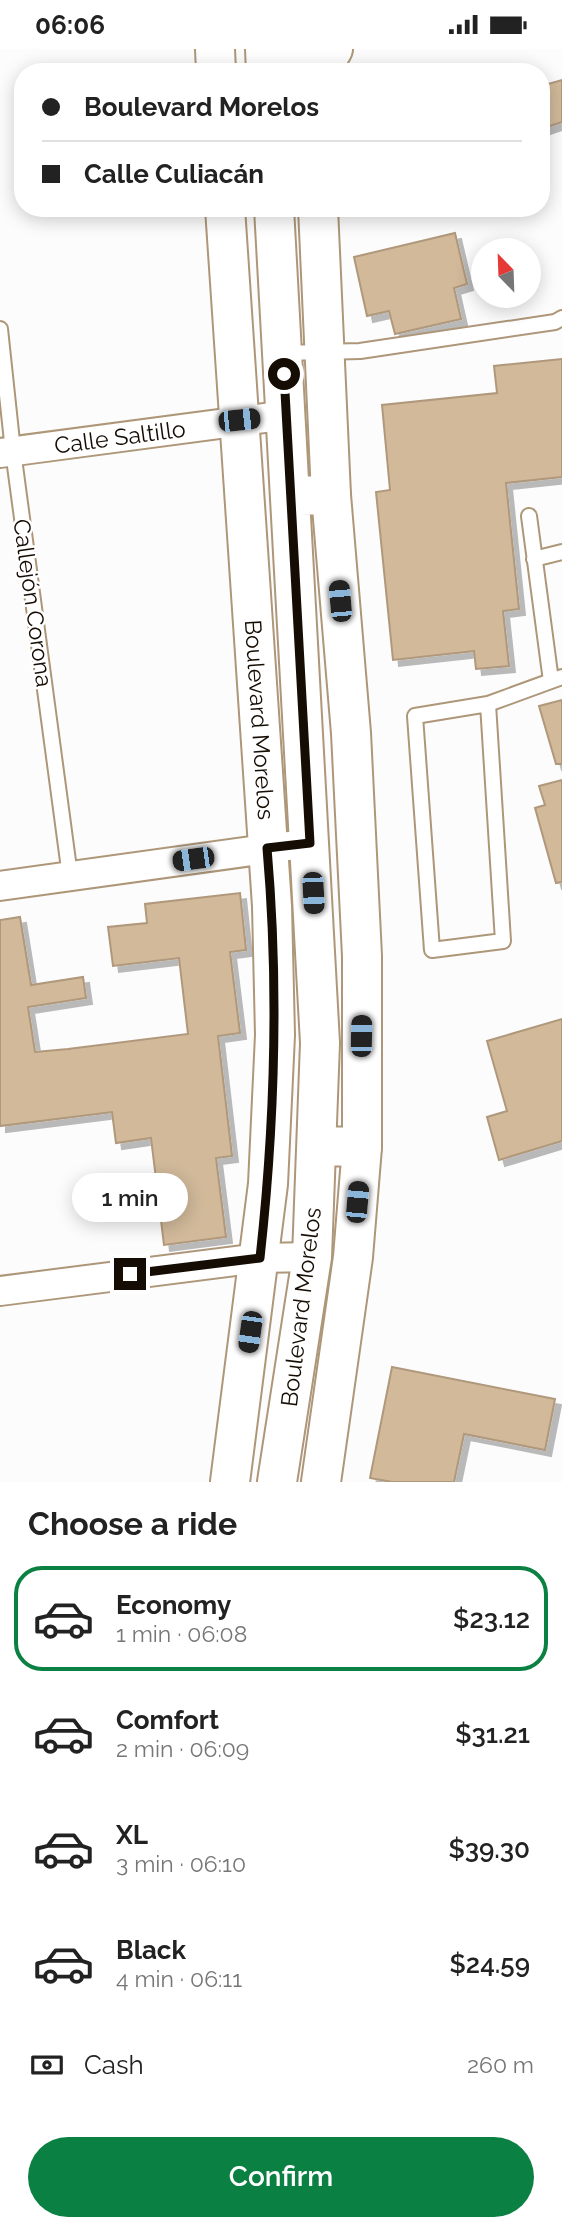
<!DOCTYPE html>
<meta charset="utf-8">
<style>
:root{--surface:#fff;--page:#f6f6f6;--text:#222;--muted:#767676;--line:#e0e0e0;--accent:#0b8043}
body{margin:0;font-family:Raleway,sans-serif;background:var(--page);color:var(--text);height:100vh;display:flex;flex-direction:column;font-size:26px;white-space:nowrap}
*{box-sizing:border-box;margin:0}
p{font-size:23px;color:var(--muted)}
.icon{flex:none;width:38px;height:38px;fill:none;stroke:currentColor;stroke-width:2;stroke-linecap:round;stroke-linejoin:round}
.map{position:relative;height:1433px;overflow:hidden}
.drawer{display:flex;flex-direction:column;background:var(--surface);flex:1}
.drawer>*{flex:none}
.guide{position:absolute;left:14px;top:14px;width:536px;height:154px;border-radius:28px;box-shadow:0 4px 18px #0003;display:grid;align-content:center;height:154px;padding:0 28px;background:var(--surface)}
.needle{width:46px;rotate:337deg}
.buttons{position:absolute;left:471px;top:189px;display:grid;gap:14px}
.buttons a{display:grid;place-items:center;width:70px;height:70px;border-radius:50%;background:var(--surface);box-shadow:0 4px 18px #0003;font-size:35px}
.end{position:absolute;width:32px;height:32px;margin:-16px;border:9px solid #150c03;background:#fff;box-shadow:0 0 0 4px #fff}
.from{border-radius:50%}
.bubble{position:absolute;height:49px;border-radius:24px;background:var(--surface);box-shadow:0 4px 18px #0003;font-size:23px;font-weight:600;line-height:49px;text-align:center}
.car{position:absolute;width:21px;height:42px;margin:-21px -10px;border-radius:9px;box-shadow:0 0 5px 2px #0007;background:linear-gradient(#222 24%,#8ab4d8 0 40%,#222 0 76%,#8ab4d8 0 86%,#222 0)}
.guide b{display:flex;align-items:center;gap:24px;height:66px;font-size:26px}
.guide b+b{border-top:2px solid var(--line)}
.guide i{width:18px;height:18px;background:var(--text)}
ul{padding:0;list-style:none}
li{display:flex;align-items:center;gap:21px;height:105px;margin:0 14px 10px;padding:0 14px;border:4px solid transparent;border-radius:28px}
li div{flex:1}
li b{display:block;font-size:26px}
li em{font-style:normal;font-weight:600}
li.current{border-color:var(--accent)}
li>.icon{width:63px;height:63px;stroke-width:1.5}
h2{padding:0 28px;font-size:32px;line-height:84px}
.pay{display:flex;align-items:center;gap:18px;height:77px;padding:0 28px;font-size:26px}
.pay p{margin-inline-start:auto}
.button{display:flex;gap:14px;margin-top:auto;padding:14px 28px}
.button a{flex:1;height:80px;border-radius:42px;background:var(--accent);color:#fff;font-size:28px;font-weight:600;line-height:80px;text-align:center}
.status{display:flex;justify-content:space-between;align-items:center;height:49px;padding:0 35px;background:var(--surface);direction:ltr}
.status svg{height:19px;fill:currentColor}
.map>svg:first-child{display:block}
.building{fill:#d1b99a;stroke:#b0987b;stroke-width:2;filter:url(#shadow)}
.lines{fill:none;stroke-linecap:round;stroke-linejoin:round}
.lane-casing{stroke:#ae9779;stroke-width:18}
.street-casing{stroke:#ae9779;stroke-width:32}
.secondary-casing{stroke:#ae9779;stroke-width:42}
.primary-casing{stroke:#ae9779;stroke-width:42}
.lane{stroke:#fff;stroke-width:14}
.street{stroke:#fff;stroke-width:28}
.secondary{stroke:#fff;stroke-width:38}
.primary{stroke:#fff;stroke-width:38}
.route{stroke:#150c03;stroke-width:9}
.labels{text-anchor:middle;stroke-width:5;stroke-linejoin:round;paint-order:stroke}
.street-label{font-size:23px;fill:#150c03;stroke:#fff}
</style>
<div class="status"><b>06:06</b><svg viewBox="0 0 49 12"><path d="M0 12V9h3v3zM5 12V6h3v6zM10 12V3h3v9zM15 12V0h3v12zM26 1h20v11H26zM47 4h2v5h-2z"/></svg></div>
<div class="map">
<svg width="562" height="1433" viewBox="0 0 562 1433">
<defs>
<filter id="shadow"><feDropShadow dx="6" dy="6" stdDeviation="0" flood-color="#0004"/></filter>
</defs>
<rect width="100%" height="100%" fill="#fcfcfc"/>
<!-- building -->
<path class="building" d="M562,31V73L541,80V37Z
M455,184L467,235L454,239L461,270L395,285L389,262L367,267L354,208Z
M562,310V428L506,434L519,560L503,562L509,617L476,620L474,602L393,611L376,443L390,441L382,356L497,344L494,317Z
M562,651V715H556L539,657Z
M562,731V833L556,834L535,759L545,756L539,737Z
M240,844L246,901L230,903L240,984L218,987L232,1107L216,1109L226,1188L164,1196L151,1089L116,1094L112,1063L0,1077V871L20,868L31,936L83,928L86,949L28,958L35,1003L68,1000L188,985L179,909L113,917L108,878L147,874L145,855Z
M562,970V1092L499,1111L487,1068L507,1062L487,992Z
M392,1318L555,1350L545,1401L464,1385L454,1433H392L370,1429Z"/>
<g class="lines">
<!-- lane casing -->
<g class="lane-casing">
<path id="lane" d="M0,280L13,402L70,827
M283,304L360,302L555,273L562,269
M529,467L551,632
M534,510L562,503
M488,655L415,667L432,901L503,892L488,655L562,628"/>
</g>
<!-- street casing -->
<g class="street-casing">
<g id="street">
<path id="s1" d="M0,404L287,366"/>
<path d="M0,837L310,794"/>
<path d="M0,1242L259,1209L312,1208"/>
</g>
</g>
<!-- secondary casing -->
<g class="secondary-casing">
<g id="secondary">
<path d="M215,0L216,23"/>
<path d="M301,0L304,23"/>
<path id="s2" d="M225,159L272,857L275,986L268,1135L230,1433"/>
<path d="M318,159L331,446L351,684L362,907V1098L353,1208L321,1433"/>
</g>
</g>
<!-- primary casing -->
<g class="primary-casing">
<path id="primary" d="M265,0L266,23
M319,23L333,0
M274,159L320,994L312,1208L277,1433
M290,447L331,446
M317,1097L362,1098"/>
</g>
<!-- lane -->
<use href="#lane" class="lane"/>
<!-- street -->
<use href="#street" class="street"/>
<!-- secondary -->
<use href="#secondary" class="secondary"/>
<!-- primary -->
<use href="#primary" class="primary"/>
</g>
<g class="lines">
<!-- route -->
<path class="route" d="M130,1225L260,1209C275,1073 279,936 267,799L310,794L284,325"/>
</g>
<g class="labels">
<!-- street labels -->
<g class="street-label">
<text dy="8" stroke="none"><textPath href="#s1" startOffset="121">Calle Saltillo</textPath></text>
<text transform="translate(33 554) rotate(82)" y="8">Callejón Corona</text>
<text dy="8" stroke="none"><textPath href="#s2" startOffset="513">Boulevard Morelos</textPath></text>
<text transform="translate(301 1258) rotate(-83)" y="8">Boulevard Morelos</text>
</g>
</g>
</svg>
<div class="buttons">
<a><svg class="needle" viewBox="-14 -14 28 28"><path d="M0-13l5 13h-10z" fill="#e53935"/><path d="M0 13l5-13h-10z" fill="#767676"/></svg></a>
</div>
<i class="end from" style="left:284px;top:325px"></i>
<i class="end" style="left:130px;top:1225px"></i>
<div class="bubble" style="left:72px;top:1124px;width:116px">1 min</div>
<i class="car" style="left:239px;top:371px;rotate:84deg"></i>
<i class="car" style="left:340px;top:552px;rotate:355deg"></i>
<i class="car" style="left:193px;top:810px;rotate:262deg"></i>
<i class="car" style="left:313px;top:844px;rotate:177deg"></i>
<i class="car" style="left:361px;top:987px;rotate:1deg"></i>
<i class="car" style="left:357px;top:1153px;rotate:5deg"></i>
<i class="car" style="left:250px;top:1283px;rotate:188deg"></i>
<div class="guide">
<b><i class="from"></i>Boulevard Morelos</b>
<b><i></i>Calle Culiacán</b>
</div>
</div>
<section class="drawer">
<h2>Choose a ride</h2>
<ul>
<li class="current"><svg class="icon" aria-label="car" viewBox="0 0 24 24"><path d="M5 17H2v-5l4-1 3-4h7l3 4 3 1v5h-3M9 17h6M6 11h13"/><circle cx="7" cy="17" r="2"/><circle cx="17" cy="17" r="2"/></svg><div><b>Economy</b><p>1 min · 06:08</p></div><em>$23.12</em></li>
<li><svg class="icon" aria-label="car" viewBox="0 0 24 24"><path d="M5 17H2v-5l4-1 3-4h7l3 4 3 1v5h-3M9 17h6M6 11h13"/><circle cx="7" cy="17" r="2"/><circle cx="17" cy="17" r="2"/></svg><div><b>Comfort</b><p>2 min · 06:09</p></div><em>$31.21</em></li>
<li><svg class="icon" aria-label="car" viewBox="0 0 24 24"><path d="M5 17H2v-5l4-1 3-4h7l3 4 3 1v5h-3M9 17h6M6 11h13"/><circle cx="7" cy="17" r="2"/><circle cx="17" cy="17" r="2"/></svg><div><b>XL</b><p>3 min · 06:10</p></div><em>$39.30</em></li>
<li><svg class="icon" aria-label="car" viewBox="0 0 24 24"><path d="M5 17H2v-5l4-1 3-4h7l3 4 3 1v5h-3M9 17h6M6 11h13"/><circle cx="7" cy="17" r="2"/><circle cx="17" cy="17" r="2"/></svg><div><b>Black</b><p>4 min · 06:11</p></div><em>$24.59</em></li>
</ul>
<div class="pay"><svg class="icon" aria-label="cash" viewBox="0 0 24 24"><path d="M3 7h18v10H3z"/><circle cx="12" cy="12" r="2"/></svg>Cash<p>260 m</p></div>
<div class="button"><a>Confirm</a></div>
</section>
